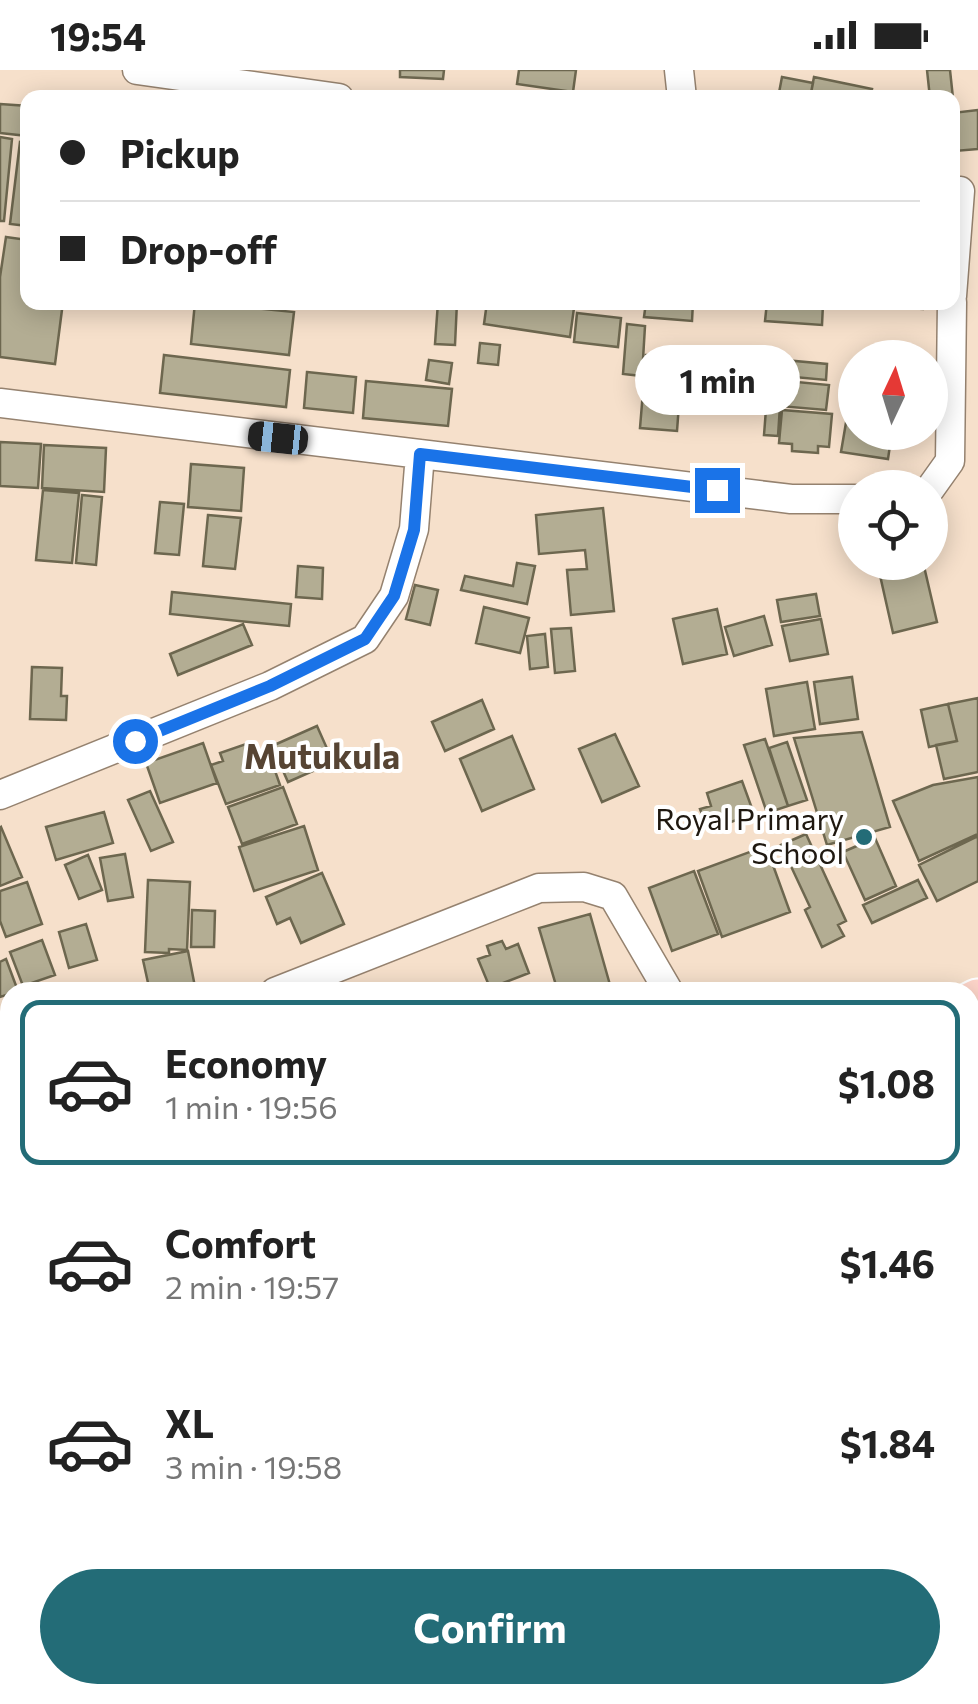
<!DOCTYPE html>
<meta charset="utf-8">
<style>
:root{--surface:#fff;--page:#f2f2f2;--text:#222;--muted:#767676;--line:#e0e0e0;--accent:#236c77}
body{margin:0;font-family:Commissioner,sans-serif;background:var(--page);color:var(--text);height:100vh;display:flex;flex-direction:column;font-size:38px;white-space:nowrap}
*{box-sizing:border-box;margin:0}
p{font-size:32px;color:var(--muted)}
.icon{flex:none;width:55px;height:55px;fill:none;stroke:currentColor;stroke-width:2;stroke-linecap:round;stroke-linejoin:round}
.map{position:relative;flex:1;overflow:hidden}
.side{position:absolute;left:0px;top:912px;width:980px;height:722px;display:flex;flex-direction:column;background:var(--surface);border-radius:30px 30px 0 0;box-shadow:0 5px 25px #0003}
.side>*{flex:none}
.guide{position:absolute;left:20px;top:20px;width:940px;height:220px;border-radius:20px;box-shadow:0 5px 25px #0003;display:grid;align-content:center;height:220px;padding:0 40px;background:var(--surface)}
.needle{width:65px;rotate:4deg}
.buttons{position:absolute;left:838px;top:270px;display:grid;gap:20px}
.buttons a{display:grid;place-items:center;width:110px;height:110px;border-radius:50%;background:var(--surface);box-shadow:0 5px 25px #0003;font-size:50px}
.end{position:absolute;width:45px;height:45px;margin:-22px;border:12px solid #1a73e8;background:#fff;box-shadow:0 0 0 5px #fff}
.from{border-radius:50%}
.bubble{position:absolute;height:70px;border-radius:35px;background:var(--surface);box-shadow:0 5px 25px #0003;font-size:32px;font-weight:700;line-height:70px;text-align:center}
.car{position:absolute;width:30px;height:60px;margin:-30px -15px;border-radius:12px;box-shadow:0 0 8px 2px #0007;background:linear-gradient(#222 24%,#8ab4d8 0 40%,#222 0 76%,#8ab4d8 0 86%,#222 0)}
.guide b{display:flex;align-items:center;gap:35px;height:95px;font-size:38px}
.guide b+b{border-top:2px solid var(--line)}
.guide i{width:25px;height:25px;background:var(--text)}
ul{padding:18px 0 0;list-style:none}
li{display:flex;align-items:center;gap:30px;height:165px;margin:0 20px 15px;padding:0 20px;border:5px solid transparent;border-radius:20px}
li div{flex:1}
li b{display:block;font-size:38px}
li em{font-style:normal;font-weight:700}
li.selected{border-color:var(--accent)}
li>.icon{width:90px;height:90px;stroke-width:1.5}
.action{display:flex;gap:20px;margin-top:auto;padding:20px 40px}
.action a{flex:1;height:115px;border-radius:60px;background:var(--accent);color:#fff;font-size:40px;font-weight:700;line-height:115px;text-align:center}
.status{display:flex;justify-content:space-between;align-items:center;height:70px;padding:0 50px;background:var(--surface);direction:ltr}
.status svg{height:28px;fill:currentColor}
.map>svg:first-child{display:block}
.built{fill:#eed3b9}
.lines{fill:none;stroke-linecap:round;stroke-linejoin:round}
.stream{stroke:#a5b587;stroke-width:8}
.building{fill:#b3ad93;stroke:#6d674f;stroke-width:2.5}
.street-casing{stroke:#95826f;stroke-width:31}
.primary-casing{stroke:#fff;stroke-width:49}
.street{stroke:#fff;stroke-width:28}
.primary{stroke:#fed6ca;stroke-width:45}
.route{stroke:#1a73e8;stroke-width:12}
.poi-dot{fill:#236c77;stroke:#fff;stroke-width:4}
.labels{text-anchor:middle;stroke-width:8;stroke-linejoin:round;paint-order:stroke}
.poi-label{font-size:30px;fill:#1f1810;stroke:#fff;text-anchor:end}
.quarter-label{font-size:35px;font-weight:bold;fill:#564433;stroke:#fff}
</style>
<div class="status"><b>19:54</b><svg viewBox="0 0 49 12"><path d="M0 12V9h3v3zM5 12V6h3v6zM10 12V3h3v9zM15 12V0h3v12zM26 1h20v11H26zM47 4h2v5h-2z"/></svg></div>
<div class="map">
<svg width="978" height="1634" viewBox="0 0 978 1634">
<rect width="100%" height="100%" fill="#f6e0cb"/>
<!-- built -->
<path class="built" d="M977,956L978,1634H371L367,1625H970V959Z"/>
<g class="lines">
<!-- stream -->
<path class="stream" d="M370,1625L374,1634"/>
</g>
<!-- building -->
<path class="building" d="M400,0H444L443,9L400,7Z
M519,0H576L573,22L517,14Z
M927,0H950L953,28H930Z
M782,7L813,13L810,28H778Z
M814,7L872,19L870,28H810Z
M0,34L28,36V66L0,63Z
M978,40V79L955,81L952,43Z
M0,67L12,69L4,151H0Z
M20,72L28,73V156L10,154Z
M6,167L28,170V232H63L55,294L0,287V207Z
M195,232L294,242L289,285L191,274Z
M438,232H457L455,275L435,274Z
M487,232H535L574,238L570,267L484,254Z
M646,232H693L692,251L644,247Z
M767,232L823,234L822,255L765,251Z
M867,232H924L923,239L867,236Z
M577,243L621,248L618,277L574,272Z
M627,254L645,256L642,306L623,304Z
M480,273L500,275L498,295L478,293Z
M164,285L290,300L286,337L160,323Z
M646,285L699,289L696,323L680,321L677,361L640,358Z
M763,288L827,294L826,310L761,304Z
M429,290L452,293L449,314L426,310Z
M307,302L356,307L353,343L304,338Z
M765,309L829,315L826,340L780,336L778,366L764,365L766,339H763Z
M366,311L452,319L448,356L363,348Z
M849,335L855,336V362H892L888,389L841,382Z
M782,340L832,344L829,377L818,376V383L792,381V374L779,373Z
M0,372L41,374L38,418L0,416Z
M44,375L106,378L104,422L42,418Z
M191,394L244,398L241,441L188,437Z
M43,420L79,423L72,493L36,490Z
M82,425L102,427L96,495L76,493Z
M160,432L184,434L179,485L155,483Z
M603,438L614,541L571,545L567,500L587,499L585,480L539,484L536,445Z
M208,445L241,448L235,499L203,496Z
M877,492H923L937,552L893,563Z
M517,493L535,496L527,534L461,520L465,506L513,516Z
M298,496L323,498L322,529L296,527Z
M415,515L438,520L430,555L406,549Z
M172,522L291,534L289,556L170,544Z
M816,524L820,546L781,552L777,530Z
M484,537L529,548L520,583L476,573Z
M717,539L727,584L683,594L673,549Z
M764,546L772,575L734,586L725,557Z
M821,549L828,584L790,591L782,556Z
M243,554L252,575L178,605L170,584Z
M571,558L575,601L555,603L551,559Z
M545,564L548,597L530,599L527,566Z
M32,597L62,598L61,626H67L66,650L30,649Z
M852,607L858,649L820,654L814,612Z
M807,612L815,659L774,666L766,619Z
M978,628V702L944,709L936,675L957,671L948,634Z
M482,630L494,659L445,681L432,652Z
M948,634L957,671L929,677L921,640Z
M317,656L333,692L288,712L272,676Z
M862,662L890,757L827,775L794,668Z
M615,664L639,716L602,732L579,679Z
M512,666L534,719L482,741L460,689Z
M765,669L788,736L767,743L744,675Z
M787,672L807,730L788,736L769,678Z
M203,673L217,713L160,733L146,693Z
M246,674L250,684L267,678L280,715L226,734L211,695L223,691L220,683Z
M978,707V764L919,791L893,731L933,715Z
M742,711L754,744L708,760L700,739L711,736L707,723Z
M283,717L297,754L242,774L228,737Z
M150,721L173,772L151,781L128,730Z
M104,742L113,773L56,790L46,757Z
M304,756L318,800L254,821L239,777Z
M1,757L22,807L0,816V758Z
M806,764L846,851L838,855L844,866L822,877L805,840L810,837L781,775Z
M978,766V811L937,831L919,795Z
M875,768L896,816L865,830L843,782Z
M766,776L790,842L722,867L698,801Z
M125,784L133,827L108,831L100,788Z
M88,785L102,820L79,829L65,795Z
M694,801L718,864L672,881L649,818Z
M322,803L344,854L301,873L290,848L277,854L266,827Z
M148,810L190,812L187,880L169,879V883L145,882Z
M918,810L927,828L872,853L863,835Z
M27,812L42,854L6,867L0,851V821Z
M192,840L215,841L214,877H191Z
M590,844L612,922H558L539,858Z
M86,854L97,890L69,898L59,862Z
M42,870L55,905L23,916L10,882Z
M502,871L506,879L518,874L529,903L490,918L478,889L490,885L487,876Z
M188,881L196,922H150L143,890Z
M6,889L18,921L0,927V892Z
M970,1047L978,1061V1205L970,1192Z
M974,1333L978,1346V1385L970,1387V1334Z
M10,1489V1625H53V1628L26,1634H0V1491Z
M473,1625H513L510,1634H470Z
M563,1625H618L615,1634H577L561,1628Z
M667,1625H722L719,1634H663Z
M725,1625H770L767,1634H735L724,1630Z"/>
<g class="lines">
<!-- street casing -->
<g class="street-casing">
<path id="street" d="M137,0L339,28
M679,0L682,28
M952,226L960,121
M0,333L791,429H855
M930,419L950,391L952,232
M0,725L270,616L365,569L394,526L414,459L420,384
M275,922L539,818L584,817L613,826L669,922
M0,1031L10,1027
M354,1625L358,1634"/>
</g>
<!-- primary casing -->
<g class="primary-casing">
<path id="primary" d="M970,936L978,932
M0,1325L10,1323"/>
</g>
<!-- street -->
<use href="#street" class="street"/>
<!-- primary -->
<use href="#primary" class="primary"/>
</g>
<g class="lines">
<!-- route -->
<path class="route" d="M135,671L270,616L365,569L394,526L414,460L420,384L717,420"/>
</g>
<!-- markers -->
<circle class="poi-dot" cx="864" cy="767" r="10"/>
<g class="labels">
<!-- poi labels -->
<g class="poi-label">
<text x="844" y="760">Royal Primary<tspan x="844" dy="34">School</tspan></text>
</g>
<!-- quarter labels -->
<g class="quarter-label">
<text x="322" y="699">Mutukula</text>
</g>
</g>
</svg>
<div class="buttons">
<a><svg class="needle" viewBox="-14 -14 28 28"><path d="M0-13l5 13h-10z" fill="#e53935"/><path d="M0 13l5-13h-10z" fill="#767676"/></svg></a>
<a><svg class="icon" aria-label="locate" viewBox="0 0 24 24"><circle cx="12" cy="12" r="6"/><path d="M12 2v4M12 18v4M2 12h4M18 12h4"/></svg></a>
</div>
<i class="end from" style="left:135px;top:671px"></i>
<i class="end" style="left:717px;top:420px"></i>
<div class="bubble" style="left:635px;top:275px;width:165px">1 min</div>
<i class="car" style="left:278px;top:368px;rotate:276deg"></i>
<div class="guide">
<b><i class="from"></i>Pickup</b>
<b><i></i>Drop-off</b>
</div>
<section class="side">
<ul>
<li class="selected"><svg class="icon" aria-label="car" viewBox="0 0 24 24"><path d="M5 17H2v-5l4-1 3-4h7l3 4 3 1v5h-3M9 17h6M6 11h13"/><circle cx="7" cy="17" r="2"/><circle cx="17" cy="17" r="2"/></svg><div><b>Economy</b><p>1 min · 19:56</p></div><em>$1.08</em></li>
<li><svg class="icon" aria-label="car" viewBox="0 0 24 24"><path d="M5 17H2v-5l4-1 3-4h7l3 4 3 1v5h-3M9 17h6M6 11h13"/><circle cx="7" cy="17" r="2"/><circle cx="17" cy="17" r="2"/></svg><div><b>Comfort</b><p>2 min · 19:57</p></div><em>$1.46</em></li>
<li><svg class="icon" aria-label="car" viewBox="0 0 24 24"><path d="M5 17H2v-5l4-1 3-4h7l3 4 3 1v5h-3M9 17h6M6 11h13"/><circle cx="7" cy="17" r="2"/><circle cx="17" cy="17" r="2"/></svg><div><b>XL</b><p>3 min · 19:58</p></div><em>$1.84</em></li>
</ul>
<div class="action"><a>Confirm</a></div>
</section>
</div>
